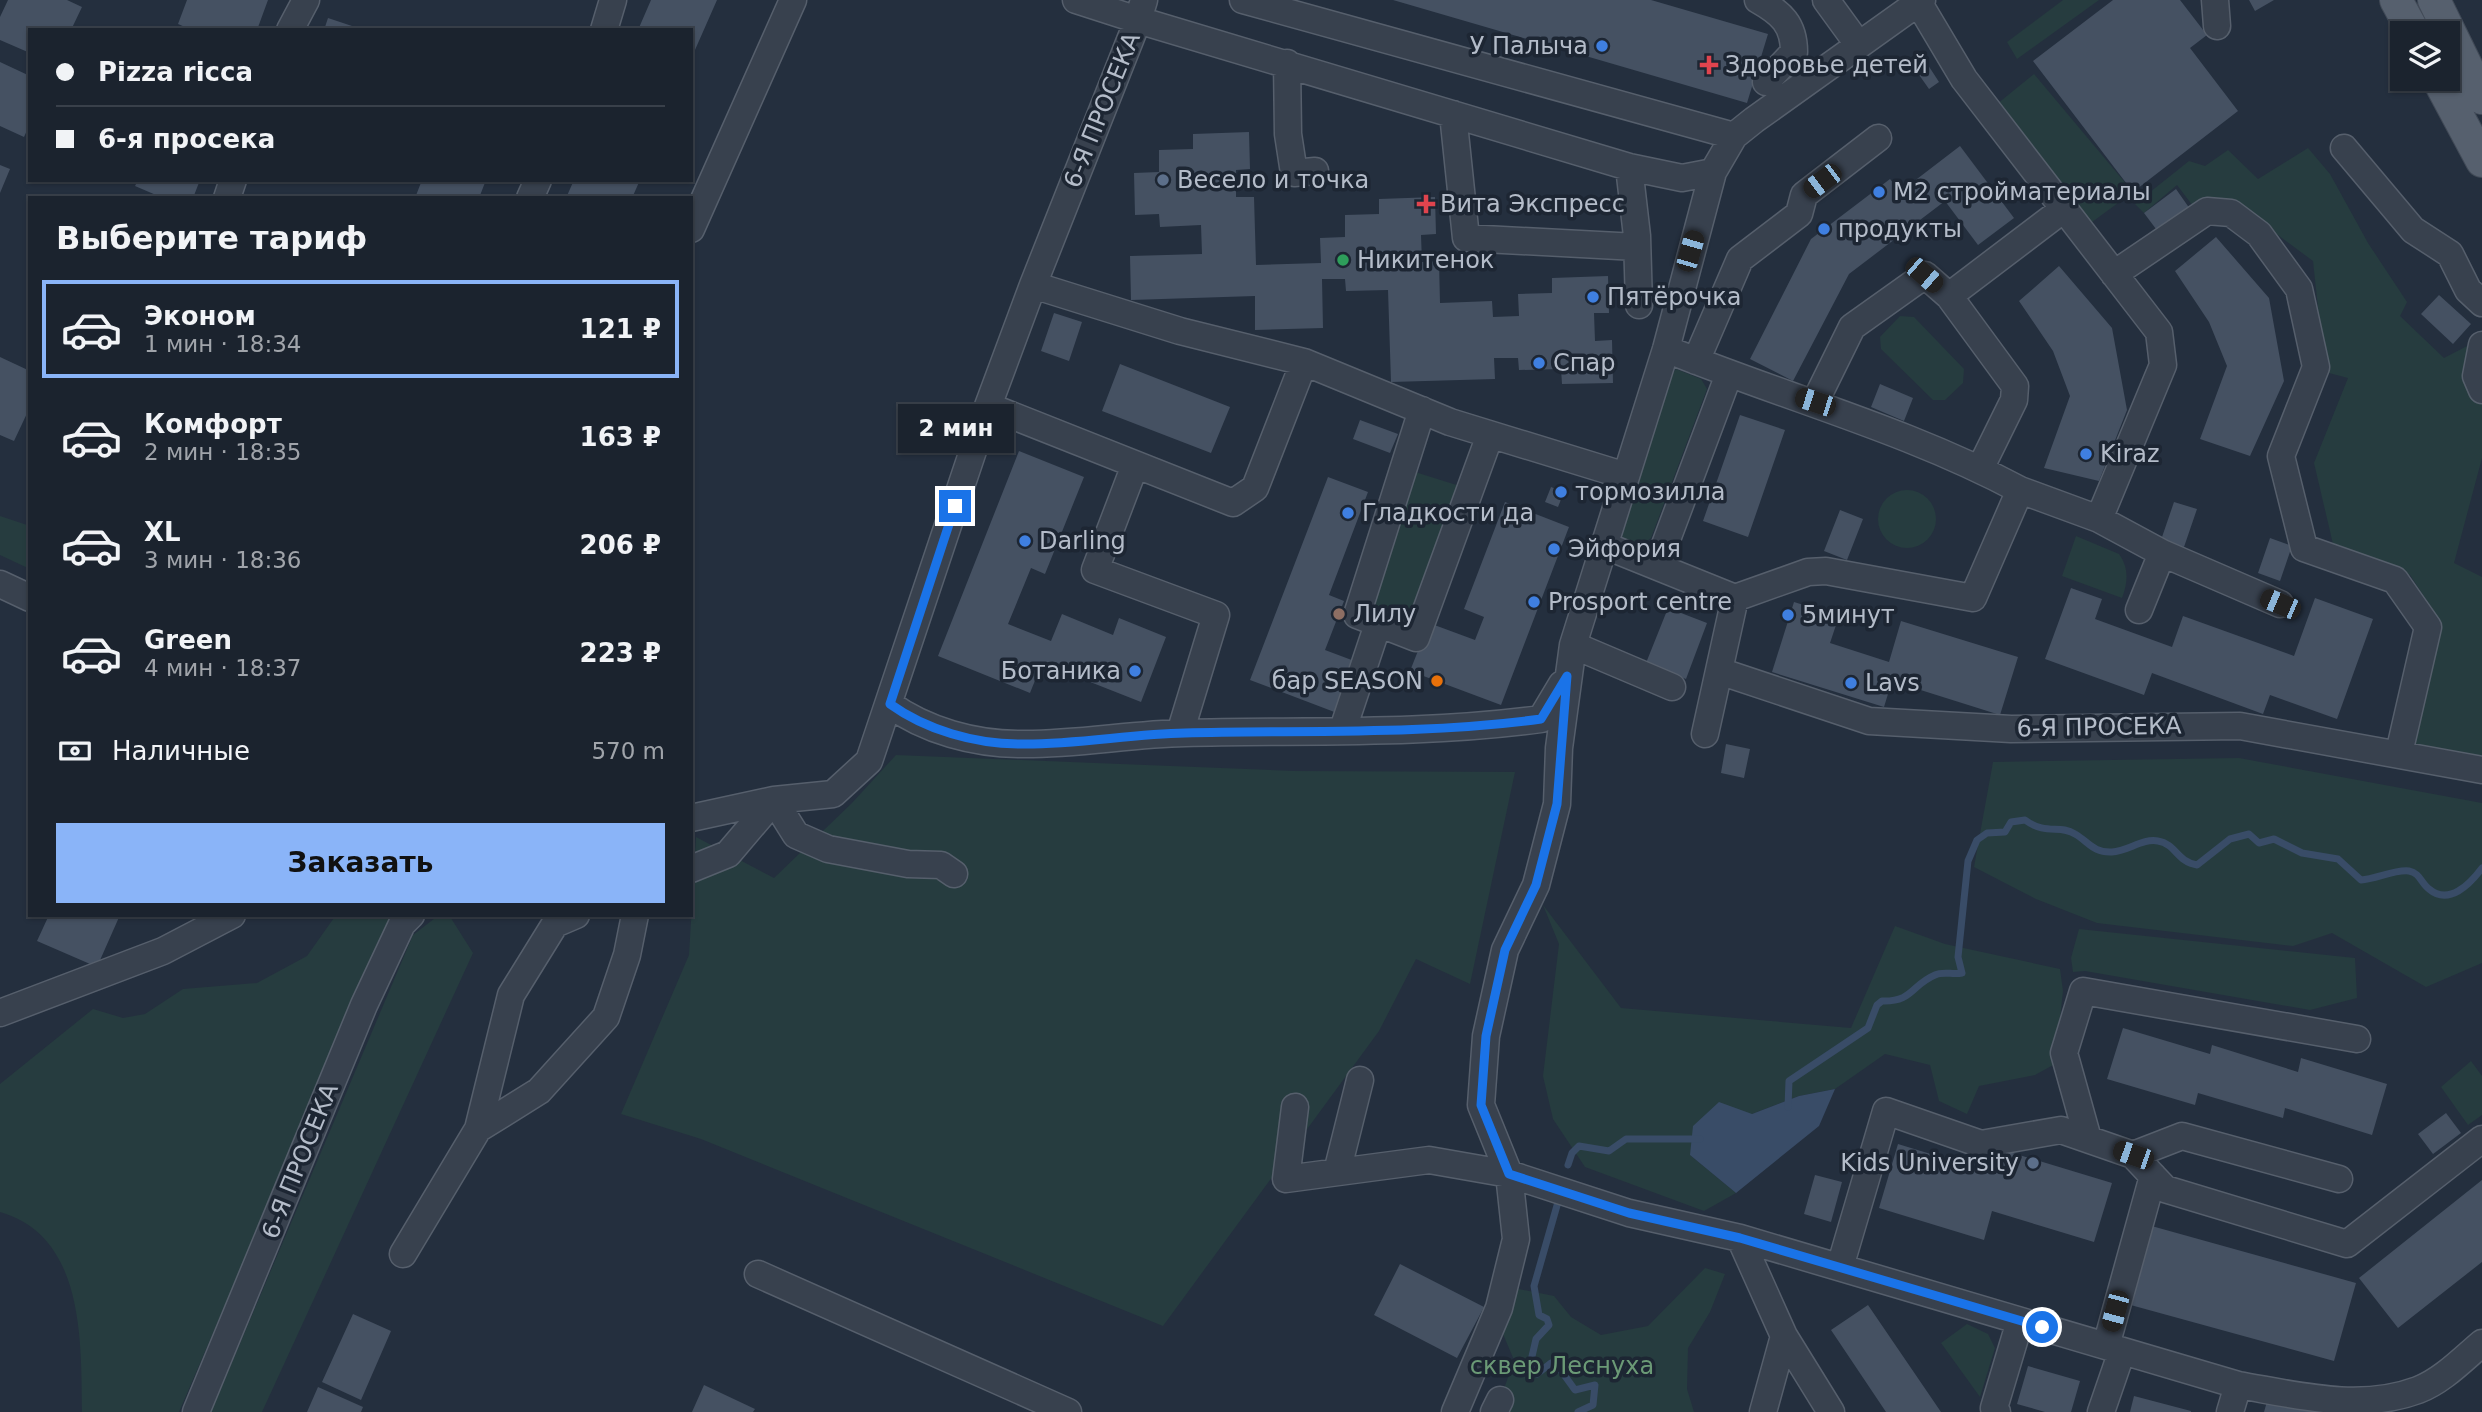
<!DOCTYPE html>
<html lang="ru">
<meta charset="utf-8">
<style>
:root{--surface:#1b232e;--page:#242b36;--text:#f1f3f6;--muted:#a0a4aa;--line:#39404a;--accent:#8ab4f8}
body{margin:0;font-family:"DejaVu Sans",sans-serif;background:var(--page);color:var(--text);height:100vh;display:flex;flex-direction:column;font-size:26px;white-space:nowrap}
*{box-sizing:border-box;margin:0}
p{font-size:23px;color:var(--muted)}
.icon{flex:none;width:38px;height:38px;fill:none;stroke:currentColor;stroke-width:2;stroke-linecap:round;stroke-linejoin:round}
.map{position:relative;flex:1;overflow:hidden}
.drawer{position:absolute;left:28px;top:196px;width:665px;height:721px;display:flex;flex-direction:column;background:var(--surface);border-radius:0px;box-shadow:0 2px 5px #0004,0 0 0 2px var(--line)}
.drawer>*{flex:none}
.guide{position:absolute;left:28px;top:28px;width:665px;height:154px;border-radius:0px;box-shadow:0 2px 5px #0004,0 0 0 2px var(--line);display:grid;align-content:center;height:154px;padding:0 28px;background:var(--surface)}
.tools{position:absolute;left:2390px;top:21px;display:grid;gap:14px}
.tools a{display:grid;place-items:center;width:70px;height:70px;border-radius:0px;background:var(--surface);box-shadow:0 2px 5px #0004,0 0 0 2px var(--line);font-size:35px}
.end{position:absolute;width:32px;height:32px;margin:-16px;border:9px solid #1a73e8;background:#fff;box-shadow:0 0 0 4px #fff}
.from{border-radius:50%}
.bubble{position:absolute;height:49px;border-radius:0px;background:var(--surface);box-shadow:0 2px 5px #0004,0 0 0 2px var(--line);font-size:23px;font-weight:600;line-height:49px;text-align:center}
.car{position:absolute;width:21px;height:42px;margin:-21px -10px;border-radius:9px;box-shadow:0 0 5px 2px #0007;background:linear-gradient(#222 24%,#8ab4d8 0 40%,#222 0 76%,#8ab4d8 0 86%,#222 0)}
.guide b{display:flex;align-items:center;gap:24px;height:66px;font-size:26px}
.guide b+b{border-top:2px solid var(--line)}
.guide i{width:18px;height:18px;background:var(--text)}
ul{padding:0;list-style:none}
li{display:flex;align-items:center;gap:21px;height:98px;margin:0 14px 10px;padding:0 14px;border:4px solid transparent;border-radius:0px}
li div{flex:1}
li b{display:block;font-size:26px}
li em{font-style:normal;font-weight:600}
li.on{border-color:var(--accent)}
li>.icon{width:63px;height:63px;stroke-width:1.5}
h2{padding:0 28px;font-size:32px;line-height:84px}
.pay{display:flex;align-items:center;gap:18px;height:77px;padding:0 28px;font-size:26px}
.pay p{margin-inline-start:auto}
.primary-button{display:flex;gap:14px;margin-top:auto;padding:14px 28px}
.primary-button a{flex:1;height:80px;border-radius:0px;background:var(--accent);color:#111;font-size:28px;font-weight:600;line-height:80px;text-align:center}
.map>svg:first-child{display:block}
.green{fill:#263c3f}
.water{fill:#394c67}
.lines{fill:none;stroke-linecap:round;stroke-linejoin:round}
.stream{stroke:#394c67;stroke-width:7}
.building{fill:#455162}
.minor-casing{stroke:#565f6c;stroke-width:29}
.major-casing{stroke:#414a57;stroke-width:34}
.minor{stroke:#38414e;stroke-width:26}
.major{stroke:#56606e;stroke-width:32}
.route{stroke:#1a73e8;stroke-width:9}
.shop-dot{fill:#3f7fe0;stroke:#1d2633;stroke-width:2.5}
.health-dot{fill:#e0444e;stroke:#1d2633;stroke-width:2.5}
.service-dot{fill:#5c6f8a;stroke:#1d2633;stroke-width:2.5}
.leisure-dot{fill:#2e9e5b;stroke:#1d2633;stroke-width:2.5}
.education-dot{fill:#8d6e63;stroke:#1d2633;stroke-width:2.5}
.food-dot{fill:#e8710a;stroke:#1d2633;stroke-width:2.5}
.labels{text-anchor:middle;stroke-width:7;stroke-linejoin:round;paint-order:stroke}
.poi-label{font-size:24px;fill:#b4bcc9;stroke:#1d2633;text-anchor:start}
.street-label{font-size:24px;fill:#b4bcc9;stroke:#1d2633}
.park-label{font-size:24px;fill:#6b9a76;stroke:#1d2633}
</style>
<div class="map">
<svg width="2482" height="1412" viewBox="0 0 2482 1412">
<rect width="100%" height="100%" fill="#242f3e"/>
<!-- green -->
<path class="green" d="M2063,0H2099L2017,59L2007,42Z
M2034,74L2133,192L2088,225L1997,104Z
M2308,148L2330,174L2368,243L2407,302L2400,316L2444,358L2469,345L2482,400V458L2454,563L2482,577V764L2412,750L2442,624L2410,575L2333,544L2314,463L2348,378L2325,372L2313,261L2271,230L2196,210L2177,185L2144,213L2135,204L2189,161L2205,166L2228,150L2258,179Z
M1900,316L1914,317L1964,369L1963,383L1945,400H1933L1881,349L1880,337Z
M1676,369L1701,379L1707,389L1651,538L1640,546L1629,545L1622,536L1667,381Z
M1396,466L1466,488L1416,624L1357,599Z
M1878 519a29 29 0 1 1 58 0a29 29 0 1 1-58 0Z
M0,516L30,526V569L0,555Z
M2076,536L2119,554C2129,568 2128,582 2122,598L2062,576Z
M896,755L1294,771L1515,772L1470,984L1416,959L1379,1031L1163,1326L701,1139L621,1114L689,955L696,837L774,878L852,803Z
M2239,758L2482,803V963L2426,987L2332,933L2293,946L2097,923L2036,899L1974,867L1993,762Z
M1543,905L1621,1008L1851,1028L1895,926L1945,944L2060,969L2063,991L2055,1064L2035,1075L1979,1086L1967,1114L1939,1101L1930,1065L1885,1054L1835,1089L1799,1096L1752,1114L1690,1155L1736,1193L1704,1211L1585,1167L1553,1119L1543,1076L1559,944Z
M336,915H393L179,1412H82C81,1342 85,1236 0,1212V1084L93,1009L123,1018L145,1014L183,989L257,983L307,956Z
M439,915H449L473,953L262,1412H211L413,935Z
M2079,929L2355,958L2357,998L2310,1010L2085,971L2073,972L2071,958Z
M2471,1061L2482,1076V1115L2468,1125L2441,1087Z
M1705,1268L1725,1274L1710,1312L1688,1348L1687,1389L1694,1412H1496L1514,1360L1500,1327L1509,1287L1554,1296L1571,1317L1601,1335L1648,1326Z
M1967,1324L1988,1334L1995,1348L1980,1397L1941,1343Z"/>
<!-- water -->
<path class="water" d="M1835,1089L1819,1126L1736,1193L1690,1155L1693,1126L1719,1102L1752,1114L1799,1096Z"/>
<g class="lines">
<!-- stream -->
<path class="stream" d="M1788,1107L1789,1081L1868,1028L1877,1005L1882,1001C1913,1002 1911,985 1935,975C1943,971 1953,975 1962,973L1958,957L1968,861L1977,840L1987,833L2005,832L2011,822L2025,820C2047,836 2059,824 2075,834C2089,842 2093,853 2112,852C2128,851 2143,838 2158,841C2176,844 2177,862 2197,865L2230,839L2249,834L2259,843L2274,839L2302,853L2338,859L2361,880C2376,879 2396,869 2409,871C2420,873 2421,883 2429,889C2449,906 2470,884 2482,868
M1568,1165L1572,1153L1579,1146L1609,1151L1626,1139H1700
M1558,1202L1534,1286L1539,1315L1547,1319L1549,1325L1536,1339L1530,1365L1537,1374L1551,1363L1557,1365L1575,1390L1595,1385L1593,1405L1578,1412"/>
</g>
<!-- building -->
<path class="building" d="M8,0H67L82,7L71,30H30V53L0,40V17Z
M187,0H268L257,30H192L178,24Z
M651,0H717L691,59V30H638Z
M1393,0H1651L1768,34L1747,103Z
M2113,0H2180L2207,35L2190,48L2238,111L2133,192L2033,61Z
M2249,0H2274L2255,11Z
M328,18L361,29V30H324Z
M0,62L30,76V124L24,137L0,126Z
M1928,65L1939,82L1929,89L1917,72Z
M1249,132L1250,169L1236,170V197H1254L1256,265L1321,263L1320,238L1345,237V215L1379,214V199L1435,197L1436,234L1421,235L1422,262L1439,261L1440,303L1492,301L1493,317L1519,316L1518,294L1552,293V278L1608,276L1609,313H1594L1595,341L1612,340L1613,383L1562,384L1561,369L1519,370L1518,358H1494L1495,379L1391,382L1388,290L1346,291L1345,279H1322L1323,328L1255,330V296L1131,300L1130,256L1202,254L1201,225L1160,227L1159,214L1135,215L1134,173L1159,172V150L1193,149V134Z
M1960,146L2014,218L1978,245L1945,201L1849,274L1793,381L1750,359L1811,239L1890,179L1900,192Z
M0,165L10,169L0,193Z
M138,180H200L193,198H163L135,186Z
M422,180H486L479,198H415Z
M574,180H640L632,198H566Z
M2176,189L2190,209L2159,233L2144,213Z
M2216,237L2269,298L2284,381L2250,456L2200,439L2227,366L2209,322L2175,271Z
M2059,266L2112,328L2127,410L2099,481L2044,468L2070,396L2053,351L2019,301Z
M2439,295L2471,324L2453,344L2421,314Z
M1054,313L1082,322L1069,361L1041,351Z
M0,357L30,371V407L14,441L0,435Z
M1120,364L1230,407L1211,453L1102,411Z
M1880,384L1913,398L1904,421L1871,407Z
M1740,415L1785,430L1748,537L1703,521Z
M1360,420L1398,434L1390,453L1353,439Z
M1019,451L1084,477L1045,574L1031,568L1008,624L1051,641L1062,614L1113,635L1119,618L1166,637L1141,702L1042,663L1030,693L938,656Z
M1328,477L1368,492L1329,595L1344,601L1325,650L1357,662L1337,713L1250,680Z
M1551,487L1564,492L1558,507L1545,502Z
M1505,502L1569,527L1501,705L1410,671L1429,623L1475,640L1484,617L1464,609Z
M2174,502L2197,509L2184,547L2161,540Z
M1840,510L1863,519L1847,560L1824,551Z
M2270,538L2292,546L2280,581L2258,573Z
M2071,588L2102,599L2095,619L2172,647L2183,616L2294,656L2315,598L2373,619L2337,719L2270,695L2263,714L2152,673L2144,695L2045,659Z
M1794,602L1839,616L1830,643L1889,662L1901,621L2018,657L2000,715L1892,681L1884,707L1772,672Z
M1668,608L1707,623L1686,679L1646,663Z
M1726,744L1750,749L1744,778L1721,773Z
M49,915H120L97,967L37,941Z
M2123,1028L2210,1054L2212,1045L2298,1072L2301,1058L2387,1084L2372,1135L2285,1108L2283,1118L2198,1093L2195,1105L2107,1079Z
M2446,1113L2461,1133L2433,1154L2418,1134Z
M1898,1144L1996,1174L2003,1150L2112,1183L2094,1242L1992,1211L1984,1240L1879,1208Z
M1815,1175L1842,1182L1831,1222L1804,1214Z
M2482,1180V1262L2398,1328L2359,1278Z
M2148,1225L2356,1283L2334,1361L2127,1304Z
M1400,1264L1484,1307L1457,1358L1374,1315Z
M1868,1305L1941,1412H1886L1831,1330Z
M353,1314L391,1331L361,1400L322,1382Z
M2028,1366L2080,1381L2071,1412H2045L2017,1404Z
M704,1385L755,1409L753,1412H692Z
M318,1387L363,1407L361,1412H307Z
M2134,1396L2191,1411V1412H2130Z
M2268,1398L2317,1411V1412H2264Z"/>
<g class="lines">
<!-- minor casing -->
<g class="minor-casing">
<path id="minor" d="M1076,0L1138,20L1144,0
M1243,0L1734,136
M1758,0C1781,13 1794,24 1794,52L1766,82
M1826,0L1858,44
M1917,0L1964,79L2159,332L2163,365L2099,519
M2215,0L2217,26
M290,30L306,0
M604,30L613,0
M1287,63L1288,134L1294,173L1315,171
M1453,114L1466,238L1637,247
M2344,148L2413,230L2450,254L2468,290L2482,303
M1629,167L1637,236L1639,305
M227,198L233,180
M530,198L538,180
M691,229L793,0
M2114,274L2207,211L2231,213L2259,234L2299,289L2316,367L2281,456L2304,548L2395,580L2428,627L2399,753
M1033,285L1180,331L1304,362L1450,422L1626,476
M2482,345L2476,376L2482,390
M1666,349C1784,397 1908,430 2020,490
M1696,361L1740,259L1799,214L1804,195L1878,138
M1815,402L1852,327L1925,275L1949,296
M988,406L1233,503L1255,488L1304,362
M1422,410L1357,615L1416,638L1490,435
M1135,465L1095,570L1216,615L1180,733
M1980,469L2014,400L2015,386L1949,296L2065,208
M1606,546L1735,598L1808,572L1826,571L1973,598L2020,490L2099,519L2162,553L2280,604
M1657,566L1729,374
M0,584L30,598
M2139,610L2162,553
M1573,645L1672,687
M1719,671L1869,721L2011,729L2240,726L2482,770
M889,704C926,731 975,744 1020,744C1075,745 1130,734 1185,733C1304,730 1423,735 1541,719L1562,684
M1343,729L1378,624
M1705,734L1735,598
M691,818L774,800L833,794L869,761L988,406L1033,285L1138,20L1629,167L1682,178L1713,172L1734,136L1754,120L1922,0
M691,869L728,854L774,800L796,835L828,849L908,864L941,865L954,874
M0,1013L163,951L232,915
M1295,1107L1286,1179L1429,1160L1509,1174L1629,1213L1740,1238L2238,1385C2297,1395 2359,1412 2418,1390C2442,1381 2463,1359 2482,1343
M478,1129L539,1091L606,1017L627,955L635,915
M2088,1139L2064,1053L2083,991L2357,1039
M2133,1155L2182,1136L2339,1179
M1337,1172L1360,1080
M1740,1238L1784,1336L1763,1412
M403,1254L478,1129L511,995L555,924L576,915
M1840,1267L1886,1111L1981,1144L2061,1130L2133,1155L2165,1189L2347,1244L2482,1139
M758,1274L1068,1412
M1784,1336L1831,1412
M2106,1346L2153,1176
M196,1412L364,1005L402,924L411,915
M1455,1412L1499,1308L1516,1239L1509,1174L1481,1105L1486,1036L1505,950L1536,885L1557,804L1559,748L1573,645L1666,349L1713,172
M1494,1412L1500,1400
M1997,1412L1994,1408L2020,1321
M2101,1412L2122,1351
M2230,1412L2238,1385"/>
</g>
<!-- major casing -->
<g class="major-casing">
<path id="major" d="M2396,0L2414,33
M2434,0L2482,98
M2438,79L2482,161"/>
</g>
<!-- minor -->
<use href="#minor" class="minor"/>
<!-- major -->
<use href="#major" class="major"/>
</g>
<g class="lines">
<!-- route -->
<path class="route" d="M955,506L890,704C926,730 975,744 1020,744C1075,745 1130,734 1185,733C1303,730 1423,735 1541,719L1567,676L1557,804L1536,885L1505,950L1486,1036L1481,1105L1509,1174L1629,1213L1740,1238L2042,1327"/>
</g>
<!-- markers -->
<g class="shop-dot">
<circle cx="1602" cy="46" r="7"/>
<circle cx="1879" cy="192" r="7"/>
<circle cx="1824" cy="229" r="7"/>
<circle cx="1593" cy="297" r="7"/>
<circle cx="1539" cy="363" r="7"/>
<circle cx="2086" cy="454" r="7"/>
<circle cx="1561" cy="492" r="7"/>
<circle cx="1348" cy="513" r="7"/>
<circle cx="1025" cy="541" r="7"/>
<circle cx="1554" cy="549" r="7"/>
<circle cx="1534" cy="602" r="7"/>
<circle cx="1788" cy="615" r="7"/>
<circle cx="1135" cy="671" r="7"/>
<circle cx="1851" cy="683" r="7"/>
</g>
<g class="health-dot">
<path d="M1705.5 54.5h7v7h7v7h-7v7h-7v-7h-7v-7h7z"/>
<path d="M1422.5 193.5h7v7h7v7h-7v7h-7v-7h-7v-7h7z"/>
</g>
<g class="service-dot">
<circle cx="1163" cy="180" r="7"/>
<circle cx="2033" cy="1163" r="7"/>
</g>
<circle class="leisure-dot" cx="1343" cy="260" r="7"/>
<circle class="education-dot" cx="1339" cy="614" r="7"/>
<circle class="food-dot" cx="1437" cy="681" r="7"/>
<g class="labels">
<!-- poi labels -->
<g class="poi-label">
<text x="1588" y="54" text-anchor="end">У Палыча</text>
<text x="1725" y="73">Здоровье детей</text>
<text x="1177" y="188">Весело и точка</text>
<text x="1893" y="200">М2 стройматериалы</text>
<text x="1440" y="212">Вита Экспресс</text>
<text x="1838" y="237">продукты</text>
<text x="1357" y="268">Никитенок</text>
<text x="1607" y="305">Пятёрочка</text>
<text x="1553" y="371">Спар</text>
<text x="2100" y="462">Kiraz</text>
<text x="1575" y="500">тормозилла</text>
<text x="1362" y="521">Гладкости да</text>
<text x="1039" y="549">Darling</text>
<text x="1568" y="557">Эйфория</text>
<text x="1548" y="610">Prosport centre</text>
<text x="1353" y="622">Лилу</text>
<text x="1802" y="623">5минут</text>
<text x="1121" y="679" text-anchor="end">Ботаника</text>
<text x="1423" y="689" text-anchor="end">бар SEASON</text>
<text x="1865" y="691">Lavs</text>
<text x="2019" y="1171" text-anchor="end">Kids University</text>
</g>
<!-- street labels -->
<g class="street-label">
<text transform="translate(1102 110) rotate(-68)" y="8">6-Я ПРОСЕКА</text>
<text transform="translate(2099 727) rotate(-1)" y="8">6-Я ПРОСЕКА</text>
<text transform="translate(300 1161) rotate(-68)" y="8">6-Я ПРОСЕКА</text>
</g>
<!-- park labels -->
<g class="park-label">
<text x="1562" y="1374">сквер Леснуха</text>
</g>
</g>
</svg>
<div class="tools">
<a><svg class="icon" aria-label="layers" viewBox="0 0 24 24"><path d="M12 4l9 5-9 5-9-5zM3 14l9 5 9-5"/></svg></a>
</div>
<i class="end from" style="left:2042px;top:1327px"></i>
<i class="end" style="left:955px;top:506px"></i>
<div class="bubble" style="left:898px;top:404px;width:116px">2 мин</div>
<i class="car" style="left:1822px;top:181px;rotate:233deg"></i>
<i class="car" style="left:1690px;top:251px;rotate:16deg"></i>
<i class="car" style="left:1924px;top:275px;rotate:131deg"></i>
<i class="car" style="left:1815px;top:402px;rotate:288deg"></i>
<i class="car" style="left:2280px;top:604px;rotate:293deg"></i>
<i class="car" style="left:2133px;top:1155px;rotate:289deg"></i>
<i class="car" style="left:2115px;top:1311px;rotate:195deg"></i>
<div class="guide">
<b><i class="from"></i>Pizza ricca</b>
<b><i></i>6-я просека</b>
</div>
<section class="drawer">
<h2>Выберите тариф</h2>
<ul>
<li class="on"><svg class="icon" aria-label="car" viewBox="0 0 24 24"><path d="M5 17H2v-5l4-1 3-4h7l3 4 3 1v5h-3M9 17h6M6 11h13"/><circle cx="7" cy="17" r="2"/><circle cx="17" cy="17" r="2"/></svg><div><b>Эконом</b><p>1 мин · 18:34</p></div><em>121 ₽</em></li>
<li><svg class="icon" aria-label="car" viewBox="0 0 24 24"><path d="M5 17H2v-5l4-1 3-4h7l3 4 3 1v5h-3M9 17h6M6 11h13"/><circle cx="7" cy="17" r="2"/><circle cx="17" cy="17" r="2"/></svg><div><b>Комфорт</b><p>2 мин · 18:35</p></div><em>163 ₽</em></li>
<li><svg class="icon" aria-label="car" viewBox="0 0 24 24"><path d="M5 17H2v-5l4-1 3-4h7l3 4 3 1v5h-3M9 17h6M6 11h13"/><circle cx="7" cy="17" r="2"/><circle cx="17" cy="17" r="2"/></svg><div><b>XL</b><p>3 мин · 18:36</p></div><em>206 ₽</em></li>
<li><svg class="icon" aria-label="car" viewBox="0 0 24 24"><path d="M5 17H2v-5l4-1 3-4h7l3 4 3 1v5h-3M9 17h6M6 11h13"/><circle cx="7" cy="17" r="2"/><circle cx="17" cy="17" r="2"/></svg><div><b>Green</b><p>4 мин · 18:37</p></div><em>223 ₽</em></li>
</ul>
<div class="pay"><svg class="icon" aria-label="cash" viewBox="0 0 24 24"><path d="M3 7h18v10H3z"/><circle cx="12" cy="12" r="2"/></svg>Наличные<p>570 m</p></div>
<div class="primary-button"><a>Заказать</a></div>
</section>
</div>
